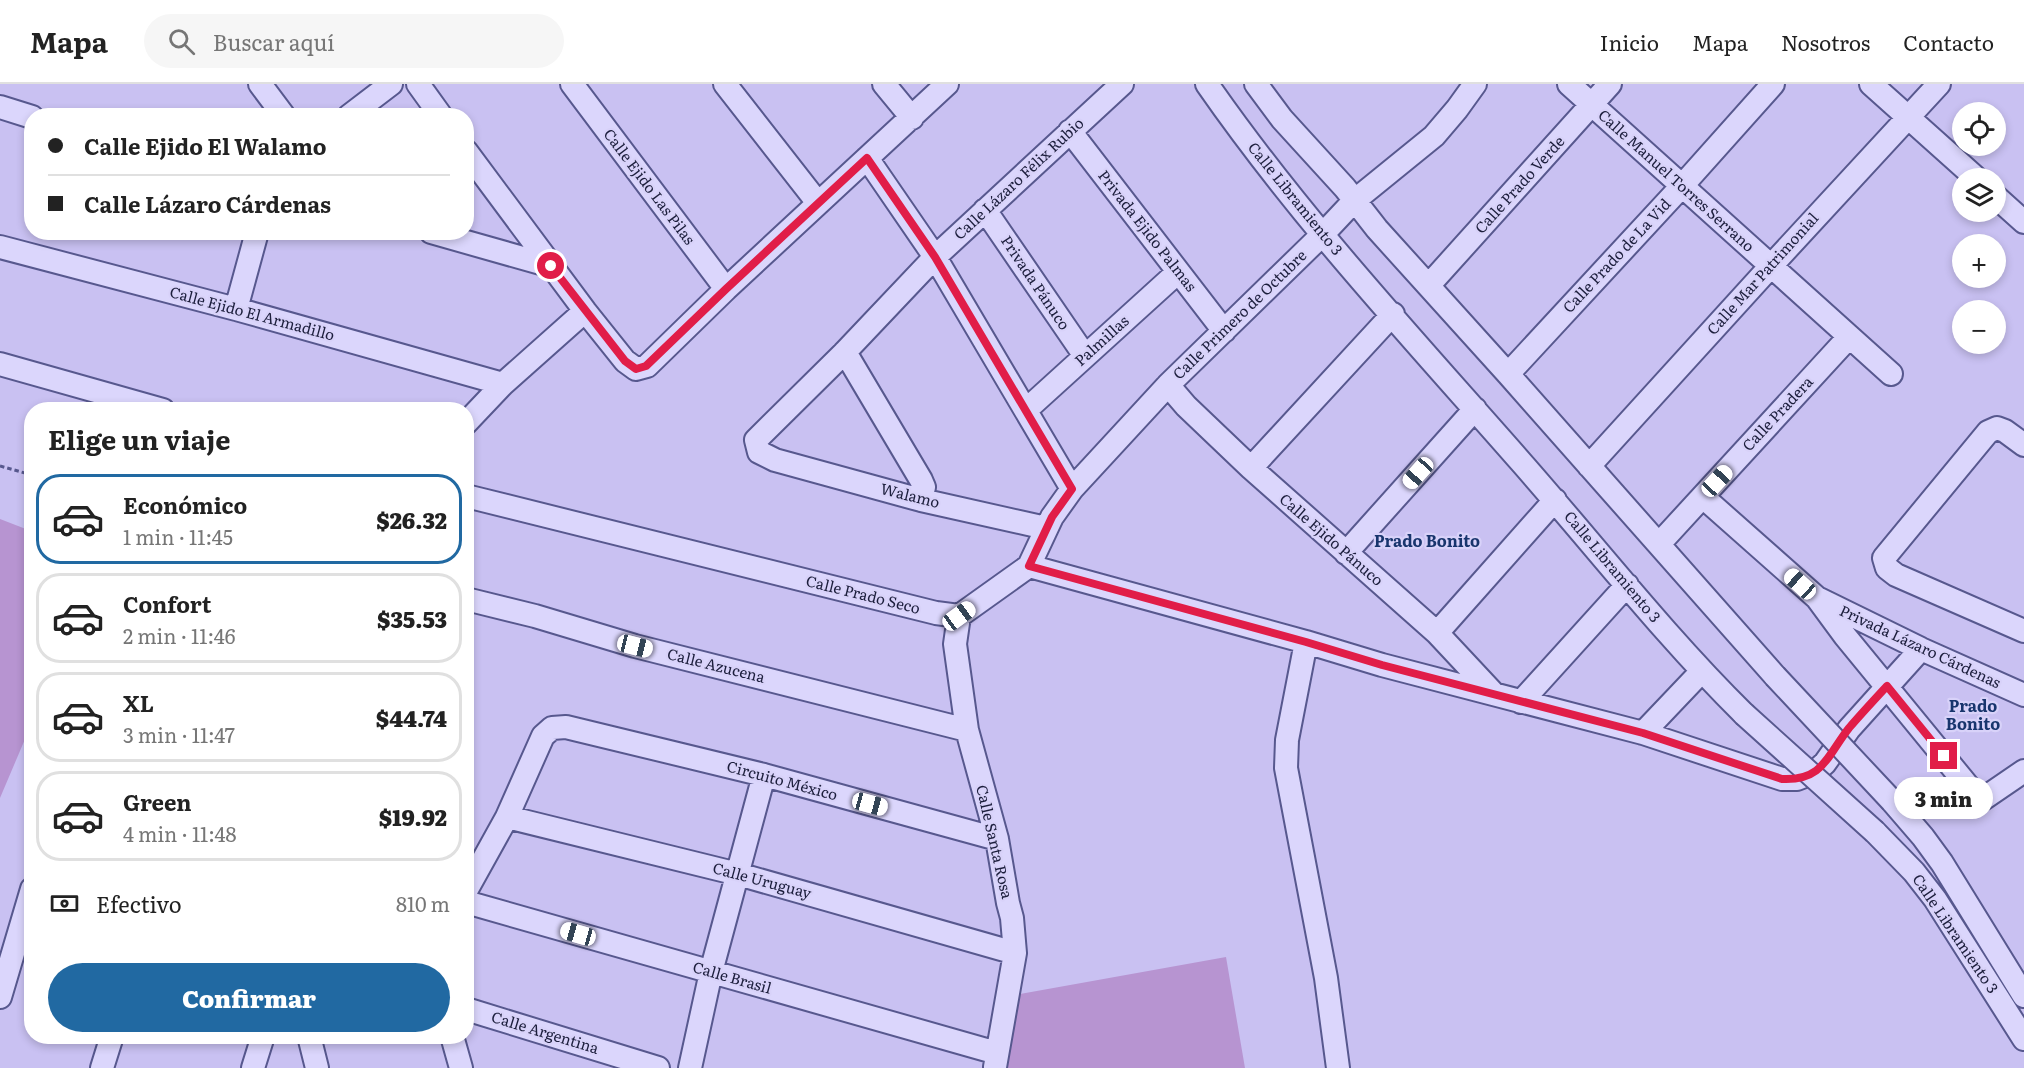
<!DOCTYPE html>
<html lang="es">
<meta charset="utf-8">
<style>
:root{--surface:#fff;--page:#f6f6f6;--text:#222;--muted:#767676;--line:#e0e0e0;--accent:#2169a2}
body{margin:0;font-family:Literata,serif;background:var(--page);color:var(--text);height:100vh;display:flex;flex-direction:column;font-size:22px;white-space:nowrap}
*{box-sizing:border-box;margin:0}
p{font-size:20px;color:var(--muted)}
.icon{flex:none;width:33px;height:33px;fill:none;stroke:currentColor;stroke-width:2;stroke-linecap:round;stroke-linejoin:round}
.map{position:relative;flex:1;overflow:hidden}
.sheet{position:absolute;left:24px;top:318px;width:450px;height:642px;display:flex;flex-direction:column;background:var(--surface);border-radius:24px;box-shadow:0 3px 9px #0003}
.sheet>*{flex:none}
.guide{position:absolute;left:24px;top:24px;width:450px;height:132px;border-radius:24px;box-shadow:0 3px 9px #0003;display:grid;align-content:center;height:132px;padding:0 24px;background:var(--surface)}
.fabs{position:absolute;left:1952px;top:18px;display:grid;gap:12px}
.fabs a{display:grid;place-items:center;width:54px;height:54px;border-radius:50%;background:var(--surface);box-shadow:0 3px 9px #0003;font-size:30px}
.end{position:absolute;width:27px;height:27px;margin:-14px;border:8px solid #e11d48;background:#fff;box-shadow:0 0 0 3px #fff}
.from{border-radius:50%}
.bubble{position:absolute;height:42px;border-radius:21px;background:var(--surface);box-shadow:0 3px 9px #0003;font-size:20px;font-weight:800;line-height:42px;text-align:center}
.car{position:absolute;width:18px;height:36px;margin:-18px -9px;border-radius:8px;box-shadow:0 0 4px 2px #0007;background:linear-gradient(#fff 24%,#345 0 40%,#fff 0 76%,#345 0 86%,#fff 0)}
.guide b{display:flex;align-items:center;gap:21px;height:57px;font-size:22px}
.guide b+b{border-top:2px solid var(--line)}
.guide i{width:15px;height:15px;background:var(--text)}
ul{padding:0;list-style:none}
li{display:flex;align-items:center;gap:18px;height:90px;margin:0 12px 9px;padding:0 12px;border:3px solid var(--line);border-radius:24px}
li div{flex:1}
li b{display:block;font-size:22px}
li em{font-style:normal;font-weight:800}
li.selected{border-color:var(--accent)}
li>.icon{width:54px;height:54px;stroke-width:1.5}
h2{padding:0 24px;font-size:27px;line-height:72px}
.pay{display:flex;align-items:center;gap:15px;height:66px;padding:0 24px;font-size:22px}
.pay p{margin-inline-start:auto}
.button{display:flex;gap:12px;margin-top:auto;padding:12px 24px}
.button a{flex:1;height:69px;border-radius:36px;background:var(--accent);color:#fff;font-size:24px;font-weight:800;line-height:69px;text-align:center}
header{display:flex;align-items:center;gap:36px;box-sizing:border-box;height:84px;padding:0 30px;background:var(--surface);border-bottom:2px solid var(--line)}
header strong{font-size:28px}
nav{display:flex;gap:33px;margin-inline-start:auto;font-size:21px}
.search{width:420px;height:54px;background:var(--page);display:flex;align-items:center;gap:15px;box-sizing:border-box;padding:0 21px;border-radius:33px;color:var(--muted);font-size:22px}
.map>svg:first-child{display:block}
.green{fill:#b794d1}
.lines{fill:none;stroke-linecap:round;stroke-linejoin:round}
.minor-casing{stroke:#57588e;stroke-width:26}
.path{stroke:#57588e;stroke-width:3;stroke-dasharray:4.5 3;stroke-linecap:butt}
.minor{stroke:#dbd6fc;stroke-width:22}
.minor-bridge-casing{stroke:#57588e;stroke-width:26;stroke-linecap:butt}
.minor-bridge{stroke:#dbd6fc;stroke-width:22}
.route{stroke:#e11d48;stroke-width:8}
.labels{text-anchor:middle;stroke-width:4.5;stroke-linejoin:round;paint-order:stroke}
.street-label{font-size:15px;fill:#1c1e3c;stroke:#d8d2f9}
.neighbourhood-label{font-size:16px;font-weight:bold;fill:#18356d;stroke:#d8d2f9}
</style>
<header>
<strong>Mapa</strong>
<div class="search"><svg class="icon" aria-label="search" viewBox="0 0 24 24"><circle cx="10" cy="10" r="6"/><path d="M15 15l6 6"/></svg>Buscar aquí</div>
<nav><a>Inicio</a><a>Mapa</a><a>Nosotros</a><a>Contacto</a></nav>
</header>
<div class="map">
<svg width="2024" height="984" viewBox="0 0 2024 984">
<rect width="100%" height="100%" fill="#c9c1f2"/>
<!-- green -->
<path class="green" d="M0,435L31,447V641L0,714Z
M1226,873L1245,984H1005L1020,910Z"/>
<g class="lines">
<!-- minor casing -->
<g class="minor-casing">
<path id="minor" d="M260,0L284,32
M418,0L441,32
M572,0L726,205
M725,0L818,119
M884,0L912,34
M1207,0C1300,134 1414,256 1521,378C1595,462 1664,551 1744,630
M1256,0L1282,35L1345,104L1377,145L1508,290L1775,592
M1569,0L1891,290
M1871,0L1976,94
M0,23L32,33
M349,32L391,0
M1070,47L1224,247
M466,67L585,227L625,277L636,285L647,282L726,205L947,0
M867,74L935,173L1072,405
M1995,112L2024,138
M985,126L1085,272
M431,148L551,182
M0,163L236,225L503,300
M1429,201L1610,0
M236,225L257,148
M845,268L921,396L924,403L921,416
M0,280L163,326
M1508,290L1681,103L1773,0
M1168,301L1186,322L1251,384L1437,549L1494,610
M1026,326L1178,188
M466,339L503,300L585,227
M2024,361L2005,347L1997,344L1988,348L1884,474L1887,484L1896,491L2024,547
M1589,382L1770,183L1939,0
M1251,384L1393,230
M466,412L936,529L959,532L1029,482
M1703,413L1817,514L1845,552L1972,707L1983,715L2024,687
M1046,444L921,416L775,376L759,368L756,356L845,268L935,173L1122,0
M1659,460L1849,253
M1346,469L1475,325
M1029,482L1306,558L1382,581L1643,649L1782,695H1797L1815,688L1825,679L1849,645L1921,565
M1029,482L1052,433L1072,405L1168,301L1323,150L1354,117L1434,52L1457,25L1475,0
M466,515L535,532L635,562L967,646
M1819,515L1921,565L2024,611
M959,532L955,560L967,646L997,755L1008,819L1012,834L1015,869L995,983
M1437,549L1555,416
M1306,558L1287,656L1286,684L1326,894L1338,984
M1521,618L1627,501
M1643,649L1701,588
M1892,717L1923,753L1942,779L2024,912
M507,733L738,790L1015,869
M1875,748L1914,788L1935,815L2024,955
M466,807L507,733L543,652L552,644L566,643L764,691L997,755
M466,818L997,969
M0,913L32,805
M466,925L658,984
M309,952L317,984
M452,952L461,984
M102,984L112,952
M253,984L263,952
M690,984L711,888L764,691"/>
</g>
<!-- path -->
<path class="path" d="M0,382L32,391"/>
<!-- minor -->
<use href="#minor" class="minor"/>
<!-- minor-bridge casing -->
<g class="minor-bridge-casing">
<path id="minor-bridge" d="M1775,592L1892,717
M1744,630L1875,748"/>
</g>
<!-- minor-bridge -->
<use href="#minor-bridge" class="minor-bridge"/>
</g>
<g class="lines">
<!-- route -->
<path class="route" d="M551,182L625,277L636,285L646,282L726,205L867,74L935,173L1072,405L1052,433L1029,482L1306,558L1382,581L1643,649L1782,695C1823,697 1827,672 1849,644C1861,630 1874,616 1887,602L1944,672"/>
</g>
<g class="labels">
<!-- street labels -->
<g class="street-label">
<text transform="translate(1019 95) rotate(-43)" y="5">Calle Lázaro Félix Rubio</text>
<text transform="translate(1676 97) rotate(42)" y="5">Calle Manuel Torres Serrano</text>
<text transform="translate(1520 101) rotate(-48)" y="5">Calle Prado Verde</text>
<text transform="translate(649 103) rotate(53)" y="5">Calle Ejido Las Pilas</text>
<text transform="translate(1295 115) rotate(51)" y="5">Calle Libramiento 3</text>
<text transform="translate(1147 147) rotate(52)" y="5">Privada Ejido Palmas</text>
<text transform="translate(1617 172) rotate(-47)" y="5">Calle Prado de La Vid</text>
<text transform="translate(1763 190) rotate(-48)" y="5">Calle Mar Patrimonial</text>
<text transform="translate(1035 199) rotate(56)" y="5">Privada Pánuco</text>
<text transform="translate(252 230) rotate(15)" y="5">Calle Ejido El Armadillo</text>
<text transform="translate(1240 231) rotate(-44)" y="5">Calle Primero de Octubre</text>
<text transform="translate(1102 257) rotate(-42)" y="5">Palmillas</text>
<text transform="translate(1778 330) rotate(-47)" y="5">Calle Pradera</text>
<text transform="translate(910 412) rotate(14)" y="5">Walamo</text>
<text transform="translate(1331 456) rotate(41)" y="5">Calle Ejido Pánuco</text>
<text transform="translate(1612 483) rotate(50)" y="5">Calle Libramiento 3</text>
<text transform="translate(863 511) rotate(14)" y="5">Calle Prado Seco</text>
<text transform="translate(1920 563) rotate(25)" y="5">Privada Lázaro Cárdenas</text>
<text transform="translate(716 582) rotate(14)" y="5">Calle Azucena</text>
<text transform="translate(782 697) rotate(15)" y="5">Circuito México</text>
<text transform="translate(994 758) rotate(77)" y="5">Calle Santa Rosa</text>
<text transform="translate(762 797) rotate(15)" y="5">Calle Uruguay</text>
<text transform="translate(1955 850) rotate(56)" y="5">Calle Libramiento 3</text>
<text transform="translate(732 894) rotate(16)" y="5">Calle Brasil</text>
<text transform="translate(545 949) rotate(17)" y="5">Calle Argentina</text>
</g>
<!-- neighbourhood labels -->
<g class="neighbourhood-label">
<text x="1427" y="463">Prado Bonito</text>
<text x="1973" y="628">Prado<tspan x="1973" dy="18">Bonito</tspan></text>
</g>
</g>
</svg>
<div class="fabs">
<a><svg class="icon" aria-label="locate" viewBox="0 0 24 24"><circle cx="12" cy="12" r="6"/><path d="M12 2v4M12 18v4M2 12h4M18 12h4"/></svg></a>
<a><svg class="icon" aria-label="layers" viewBox="0 0 24 24"><path d="M12 4l9 5-9 5-9-5zM3 14l9 5 9-5"/></svg></a>
<a>+</a>
<a>−</a>
</div>
<i class="end from" style="left:551px;top:182px"></i>
<i class="end" style="left:1944px;top:672px"></i>
<div class="bubble" style="left:1894px;top:693px;width:99px">3 min</div>
<i class="car" style="left:1418px;top:389px;rotate:222deg"></i>
<i class="car" style="left:1717px;top:397px;rotate:43deg"></i>
<i class="car" style="left:1800px;top:500px;rotate:312deg"></i>
<i class="car" style="left:959px;top:532px;rotate:54deg"></i>
<i class="car" style="left:635px;top:562px;rotate:104deg"></i>
<i class="car" style="left:870px;top:720px;rotate:105deg"></i>
<i class="car" style="left:578px;top:850px;rotate:286deg"></i>
<div class="guide">
<b><i class="from"></i>Calle Ejido El Walamo</b>
<b><i></i>Calle Lázaro Cárdenas</b>
</div>
<section class="sheet">
<h2>Elige un viaje</h2>
<ul>
<li class="selected"><svg class="icon" aria-label="car" viewBox="0 0 24 24"><path d="M5 17H2v-5l4-1 3-4h7l3 4 3 1v5h-3M9 17h6M6 11h13"/><circle cx="7" cy="17" r="2"/><circle cx="17" cy="17" r="2"/></svg><div><b>Económico</b><p>1 min · 11:45</p></div><em>$26.32</em></li>
<li><svg class="icon" aria-label="car" viewBox="0 0 24 24"><path d="M5 17H2v-5l4-1 3-4h7l3 4 3 1v5h-3M9 17h6M6 11h13"/><circle cx="7" cy="17" r="2"/><circle cx="17" cy="17" r="2"/></svg><div><b>Confort</b><p>2 min · 11:46</p></div><em>$35.53</em></li>
<li><svg class="icon" aria-label="car" viewBox="0 0 24 24"><path d="M5 17H2v-5l4-1 3-4h7l3 4 3 1v5h-3M9 17h6M6 11h13"/><circle cx="7" cy="17" r="2"/><circle cx="17" cy="17" r="2"/></svg><div><b>XL</b><p>3 min · 11:47</p></div><em>$44.74</em></li>
<li><svg class="icon" aria-label="car" viewBox="0 0 24 24"><path d="M5 17H2v-5l4-1 3-4h7l3 4 3 1v5h-3M9 17h6M6 11h13"/><circle cx="7" cy="17" r="2"/><circle cx="17" cy="17" r="2"/></svg><div><b>Green</b><p>4 min · 11:48</p></div><em>$19.92</em></li>
</ul>
<div class="pay"><svg class="icon" aria-label="cash" viewBox="0 0 24 24"><path d="M3 7h18v10H3z"/><circle cx="12" cy="12" r="2"/></svg>Efectivo<p>810 m</p></div>
<div class="button"><a>Confirmar</a></div>
</section>
</div>
